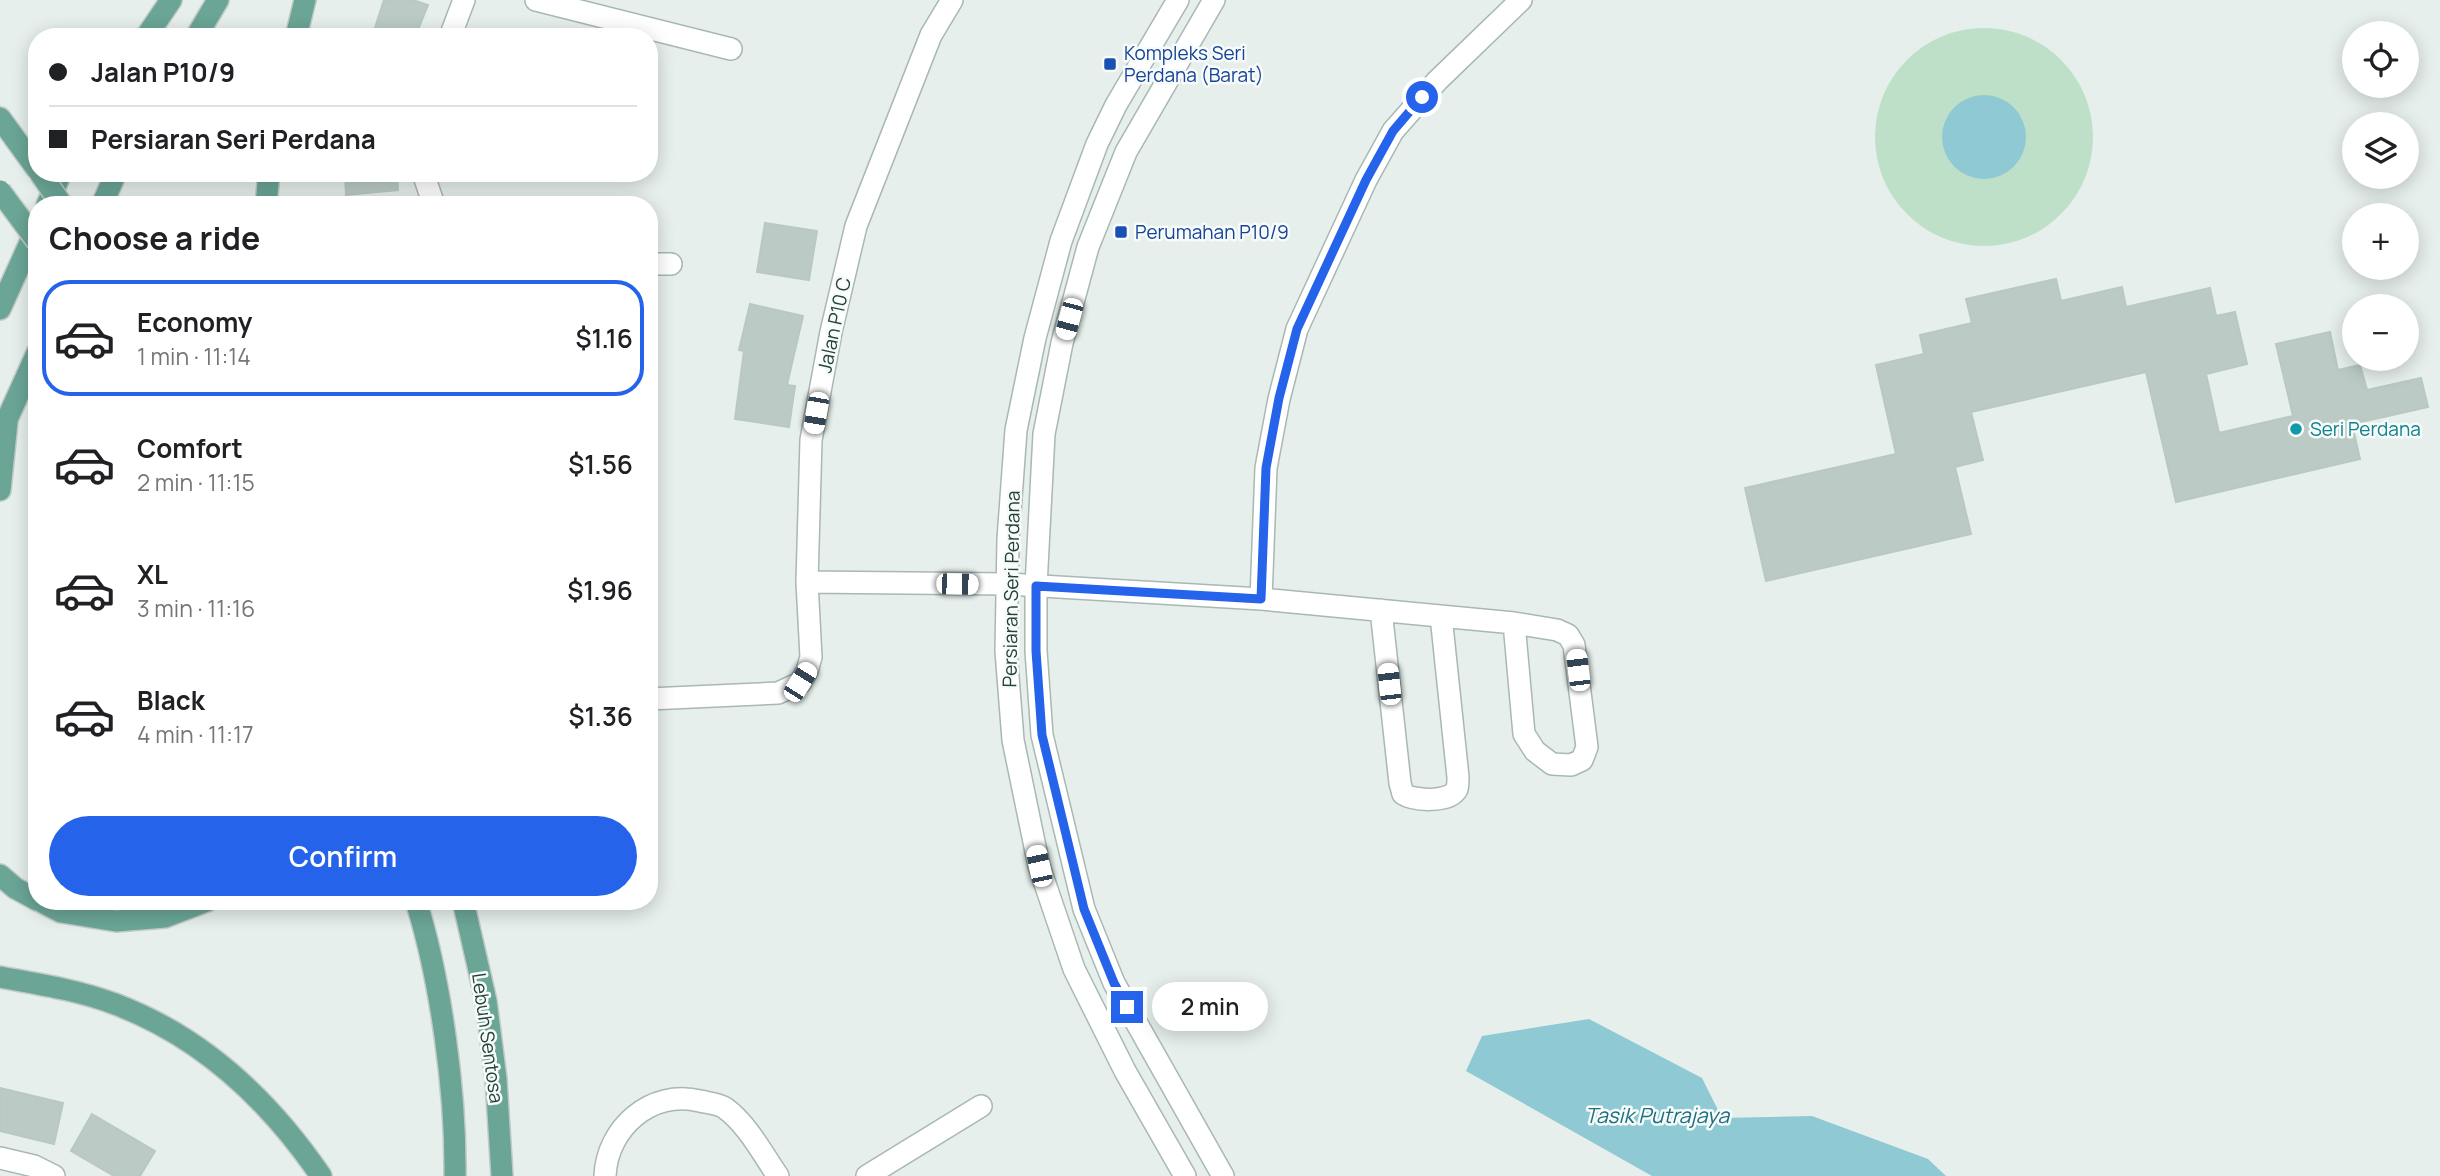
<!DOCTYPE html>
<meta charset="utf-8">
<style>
:root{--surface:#fff;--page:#f2f2f2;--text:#202124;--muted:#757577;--line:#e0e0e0;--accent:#2563eb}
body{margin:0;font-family:Manrope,sans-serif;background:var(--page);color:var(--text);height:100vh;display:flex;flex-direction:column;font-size:26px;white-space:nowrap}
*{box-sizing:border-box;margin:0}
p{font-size:23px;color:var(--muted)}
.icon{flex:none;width:38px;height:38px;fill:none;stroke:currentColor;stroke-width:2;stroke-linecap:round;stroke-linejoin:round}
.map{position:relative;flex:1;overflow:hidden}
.drawer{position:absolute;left:28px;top:196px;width:630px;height:714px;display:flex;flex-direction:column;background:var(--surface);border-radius:28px;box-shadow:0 4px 18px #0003}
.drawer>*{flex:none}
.guide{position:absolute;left:28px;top:28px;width:630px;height:154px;border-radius:28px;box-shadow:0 4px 18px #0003;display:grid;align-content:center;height:154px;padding:0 21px;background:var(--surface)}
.fabs{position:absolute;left:2342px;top:21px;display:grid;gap:14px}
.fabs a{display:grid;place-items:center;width:77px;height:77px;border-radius:50%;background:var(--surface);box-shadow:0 4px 18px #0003;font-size:35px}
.end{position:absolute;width:32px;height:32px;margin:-16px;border:9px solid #2563eb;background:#fff;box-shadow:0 0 0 4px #fff}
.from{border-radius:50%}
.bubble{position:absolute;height:49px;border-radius:24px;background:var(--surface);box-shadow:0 4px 18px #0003;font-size:23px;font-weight:600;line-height:49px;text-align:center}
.car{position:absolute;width:21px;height:42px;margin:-21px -10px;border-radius:9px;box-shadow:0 0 5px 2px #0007;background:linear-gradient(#fff 24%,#345 0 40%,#fff 0 76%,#345 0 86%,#fff 0)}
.guide b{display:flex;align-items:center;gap:24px;height:66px;font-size:26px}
.guide b+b{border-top:2px solid var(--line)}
.guide i{width:18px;height:18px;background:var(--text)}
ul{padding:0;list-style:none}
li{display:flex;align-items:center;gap:21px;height:116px;margin:0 14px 10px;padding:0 7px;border:4px solid transparent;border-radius:28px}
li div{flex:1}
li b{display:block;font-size:26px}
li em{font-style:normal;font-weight:600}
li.active{border-color:var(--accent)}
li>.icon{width:63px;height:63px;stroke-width:1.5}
h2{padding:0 21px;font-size:32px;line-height:84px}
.button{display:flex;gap:14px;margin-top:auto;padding:14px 21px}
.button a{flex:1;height:80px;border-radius:42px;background:var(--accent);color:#fff;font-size:28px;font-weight:600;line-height:80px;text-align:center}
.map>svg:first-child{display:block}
.green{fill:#bfe0c8}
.water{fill:#8ec9d4}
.building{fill:#bbcac4;stroke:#b8c9c2;stroke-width:2}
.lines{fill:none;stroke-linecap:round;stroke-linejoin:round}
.minor-casing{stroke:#a8b8b2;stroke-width:24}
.tertiary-casing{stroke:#a8b8b2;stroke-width:24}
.primary-casing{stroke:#c2cac8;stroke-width:24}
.minor{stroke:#fff;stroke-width:21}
.tertiary{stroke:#fff;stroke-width:21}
.primary{stroke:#6aa596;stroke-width:21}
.primary-bridge-casing{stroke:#c2cac8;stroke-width:24;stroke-linecap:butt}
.primary-bridge{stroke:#6aa596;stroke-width:21}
.route{stroke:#2563eb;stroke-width:9}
.transit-dot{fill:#1a4fb4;stroke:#f7fbf9;stroke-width:2.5}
.culture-dot{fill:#0f9aa8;stroke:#f7fbf9;stroke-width:2.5}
.labels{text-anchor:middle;stroke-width:5;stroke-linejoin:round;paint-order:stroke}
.transit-label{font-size:19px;fill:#164399;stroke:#f7fbf9;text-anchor:start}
.street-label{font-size:19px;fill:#24423a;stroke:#f7fbf9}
.culture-label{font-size:19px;fill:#0d838f;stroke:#f7fbf9;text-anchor:start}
.water-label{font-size:21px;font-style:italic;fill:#1c6f80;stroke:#f7fbf9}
</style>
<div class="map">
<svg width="2440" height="1176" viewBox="0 0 2440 1176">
<rect width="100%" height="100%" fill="#e6efeb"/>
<!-- green -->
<path class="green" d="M1875 137a109 109 0 1 1 218 0a109 109 0 1 1-218 0Z"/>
<!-- water -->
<path class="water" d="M1942 137a42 42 0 1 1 84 0a42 42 0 1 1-84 0Z
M1589,1019L1702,1078L1722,1118L1812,1116L1928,1159L1946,1176H1652L1466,1071L1482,1036Z"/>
<!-- building -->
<path class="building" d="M384,0H413L428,5L415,37H372Z
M345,173H397L398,190L346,195Z
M765,223L817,231L809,280L757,272Z
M2056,279L2061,301L2122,287L2126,307L2210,288L2216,316L2235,312L2247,364L2206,374L2219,433L2293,416L2276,344L2330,332L2338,370L2360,365L2367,390L2421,378L2428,407L2352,424L2360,459L2176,502L2146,372L1971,412L1983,460L1955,467L1971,534L1766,581L1745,488L1896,454L1876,365L1924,354L1920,335L1972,323L1966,299Z
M750,304L803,316L787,385L795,386L789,427L735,419L744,351L739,350Z
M0,1088L63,1103L54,1144L0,1131Z
M92,1114L155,1151L140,1176H114L71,1151Z"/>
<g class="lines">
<!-- minor casing -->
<g class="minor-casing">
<path id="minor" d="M536,0L731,49
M450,37L464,0
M423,173L434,205
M649,264H671
M807,582L1007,584L1261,599L1514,623L1557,630L1568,635L1574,645L1587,747L1582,760L1571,765L1552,764L1535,751L1524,734L1514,623
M1261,599L1266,468L1279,399L1297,329L1366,180L1393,131L1437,81L1521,0
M1381,610L1400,783L1403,794C1414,801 1450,803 1457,789C1458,785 1458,781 1458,777L1441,616
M649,699L778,693L800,683L807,671L811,657L807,582L811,440L831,332L856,226L931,35L952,0
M0,1158L34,1166L54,1176
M605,1176C607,1128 651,1089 700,1101C708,1103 719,1104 725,1108C748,1125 762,1153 778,1176
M867,1176L981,1106"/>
</g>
<!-- tertiary casing -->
<g class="tertiary-casing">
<path id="tertiary" d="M1178,0L1116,105L1097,144L1061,241L1035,338L1016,430L1008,539L1006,651L1013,740L1039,866L1074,969L1125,1071L1185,1176
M1214,0L1126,152L1088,247L1062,343L1044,434L1036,586V651L1042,735L1084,909L1114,983L1223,1176"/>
</g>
<!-- primary casing -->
<g class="primary-casing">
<path id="primary" d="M146,37L171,0
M196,37L218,0
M296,37L305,0
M0,118L37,169
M47,205L61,173
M102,205L116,173
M266,205L269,173
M0,309L37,227
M0,435L37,353
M0,490L7,422
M0,875L15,888L37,900
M40,901L61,912L116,921L165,917L207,901
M416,901C441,981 456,1093 455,1176
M463,901L486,1001L496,1079L502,1176
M0,977C38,984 78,990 115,1004C203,1037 269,1100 321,1176"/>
</g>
<!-- minor -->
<use href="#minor" class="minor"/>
<!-- tertiary -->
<use href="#tertiary" class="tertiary"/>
<!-- primary -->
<use href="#primary" class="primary"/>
<!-- primary-bridge casing -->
<g class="primary-bridge-casing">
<path id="primary-bridge" d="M40,173L62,205
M0,191L37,241"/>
</g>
<!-- primary-bridge -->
<use href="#primary-bridge" class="primary-bridge"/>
</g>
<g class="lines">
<!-- route -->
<path class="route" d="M1127,1007L1114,983L1084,909L1042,735L1036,651V586L1261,599L1266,468L1279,398L1297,329L1366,180L1393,131L1422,97"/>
</g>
<!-- markers -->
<g class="transit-dot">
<rect x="1103" y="57" width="14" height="14" rx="3.5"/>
<rect x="1114" y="225" width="14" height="14" rx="3.5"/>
</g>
<circle class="culture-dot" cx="2296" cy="429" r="7"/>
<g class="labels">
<!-- transit labels -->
<g class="transit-label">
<text x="1124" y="60">Kompleks Seri<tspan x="1124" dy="22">Perdana (Barat)</tspan></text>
<text x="1135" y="239">Perumahan P10/9</text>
</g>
<!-- street labels -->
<g class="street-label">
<text transform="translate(834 325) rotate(-78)" y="7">Jalan P10 C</text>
<text transform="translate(1011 589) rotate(-89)" y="7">Persiaran Seri Perdana</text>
<text transform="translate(488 1038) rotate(82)" y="7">Lebuh Sentosa</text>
</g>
<!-- culture labels -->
<g class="culture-label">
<text x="2310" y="436">Seri Perdana</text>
</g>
<!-- water labels -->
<g class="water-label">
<text x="1657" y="1123">Tasik Putrajaya</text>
</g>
</g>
</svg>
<div class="fabs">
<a><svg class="icon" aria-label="locate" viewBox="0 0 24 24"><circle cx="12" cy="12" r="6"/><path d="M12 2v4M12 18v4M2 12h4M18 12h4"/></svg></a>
<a><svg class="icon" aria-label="layers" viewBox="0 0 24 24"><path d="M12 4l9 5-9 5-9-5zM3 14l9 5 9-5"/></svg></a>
<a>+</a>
<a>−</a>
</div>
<i class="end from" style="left:1422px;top:97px"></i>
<i class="end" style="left:1127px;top:1007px"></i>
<div class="bubble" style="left:1152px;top:982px;width:116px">2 min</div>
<i class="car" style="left:1069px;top:319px;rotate:195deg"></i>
<i class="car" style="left:816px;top:413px;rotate:190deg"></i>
<i class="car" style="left:957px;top:584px;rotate:91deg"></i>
<i class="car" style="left:1578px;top:670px;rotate:353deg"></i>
<i class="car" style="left:800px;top:682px;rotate:32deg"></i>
<i class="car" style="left:1389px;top:684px;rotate:354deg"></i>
<i class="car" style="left:1039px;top:866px;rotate:348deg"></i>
<div class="guide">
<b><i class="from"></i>Jalan P10/9</b>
<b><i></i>Persiaran Seri Perdana</b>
</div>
<section class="drawer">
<h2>Choose a ride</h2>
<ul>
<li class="active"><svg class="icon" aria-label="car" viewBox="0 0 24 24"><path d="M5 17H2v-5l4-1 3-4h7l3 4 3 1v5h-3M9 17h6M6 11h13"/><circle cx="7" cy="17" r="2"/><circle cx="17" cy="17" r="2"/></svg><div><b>Economy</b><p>1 min · 11:14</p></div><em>$1.16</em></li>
<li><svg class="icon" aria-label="car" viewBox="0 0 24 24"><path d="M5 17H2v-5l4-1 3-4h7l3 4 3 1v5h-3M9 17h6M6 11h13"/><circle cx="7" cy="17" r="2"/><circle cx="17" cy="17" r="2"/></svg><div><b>Comfort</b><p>2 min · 11:15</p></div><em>$1.56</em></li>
<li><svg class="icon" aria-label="car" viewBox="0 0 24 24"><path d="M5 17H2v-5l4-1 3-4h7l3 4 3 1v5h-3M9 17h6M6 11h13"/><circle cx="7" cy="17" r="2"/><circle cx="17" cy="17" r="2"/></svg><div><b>XL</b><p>3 min · 11:16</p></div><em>$1.96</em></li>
<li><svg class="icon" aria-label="car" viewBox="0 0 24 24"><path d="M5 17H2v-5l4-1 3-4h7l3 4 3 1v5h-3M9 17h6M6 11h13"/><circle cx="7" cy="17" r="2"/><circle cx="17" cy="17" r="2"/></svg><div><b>Black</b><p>4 min · 11:17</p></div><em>$1.36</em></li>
</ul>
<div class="button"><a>Confirm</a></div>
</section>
</div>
